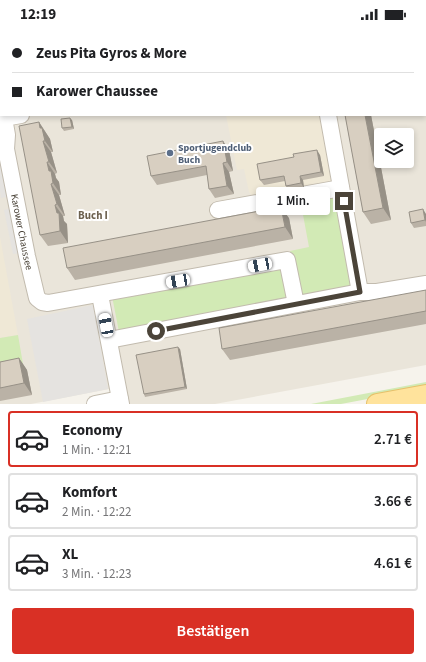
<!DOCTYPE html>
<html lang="de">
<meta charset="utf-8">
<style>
:root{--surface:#fff;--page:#f6f6f6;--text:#202124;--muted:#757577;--line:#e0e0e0;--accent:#d93025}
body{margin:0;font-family:"Source Sans 3",sans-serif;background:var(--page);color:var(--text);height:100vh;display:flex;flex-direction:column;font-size:15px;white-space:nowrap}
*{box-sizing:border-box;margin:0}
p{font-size:13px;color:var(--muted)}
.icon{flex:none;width:22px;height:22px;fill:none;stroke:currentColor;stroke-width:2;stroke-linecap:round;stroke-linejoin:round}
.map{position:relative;height:376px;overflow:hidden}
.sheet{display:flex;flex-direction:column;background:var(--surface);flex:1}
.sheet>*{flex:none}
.guide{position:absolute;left:0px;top:0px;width:426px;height:88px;box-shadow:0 2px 6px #0003;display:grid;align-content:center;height:88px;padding:0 12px;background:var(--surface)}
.tools{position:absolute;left:374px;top:100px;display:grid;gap:8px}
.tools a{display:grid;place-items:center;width:40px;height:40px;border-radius:4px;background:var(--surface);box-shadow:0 2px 6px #0003;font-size:20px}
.end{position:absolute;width:18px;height:18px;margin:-9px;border:5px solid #4b4439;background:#fff;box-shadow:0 0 0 2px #fff}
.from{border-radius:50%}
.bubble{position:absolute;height:28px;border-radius:4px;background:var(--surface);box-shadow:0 2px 6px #0003;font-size:13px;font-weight:600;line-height:28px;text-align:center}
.car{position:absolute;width:12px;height:24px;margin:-12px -6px;border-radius:5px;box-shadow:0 0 3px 1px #0007;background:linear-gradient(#fff 24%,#345 0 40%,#fff 0 76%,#345 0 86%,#fff 0)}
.guide b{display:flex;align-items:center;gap:14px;height:38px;font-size:15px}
.guide b+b{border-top:1px solid var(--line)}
.guide i{width:10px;height:10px;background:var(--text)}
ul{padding:7px 0 0;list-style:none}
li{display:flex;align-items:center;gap:12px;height:56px;margin:0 8px 6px;padding:0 4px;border:2px solid var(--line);border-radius:4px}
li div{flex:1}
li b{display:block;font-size:15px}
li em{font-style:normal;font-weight:600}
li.on{border-color:var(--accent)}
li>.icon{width:36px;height:36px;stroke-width:1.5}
.primary-button{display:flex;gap:8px;margin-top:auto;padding:8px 12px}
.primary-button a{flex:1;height:46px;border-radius:4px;background:var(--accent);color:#fff;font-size:16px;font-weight:600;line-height:46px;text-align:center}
.status{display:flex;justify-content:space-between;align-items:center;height:28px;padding:0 20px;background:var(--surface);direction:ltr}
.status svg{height:11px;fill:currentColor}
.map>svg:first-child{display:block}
.residential{fill:#eae5da;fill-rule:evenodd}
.education{fill:#efe8d6}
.green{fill:#d2eab5}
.parking{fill:#e5e3e0}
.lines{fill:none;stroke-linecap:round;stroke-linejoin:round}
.minor-casing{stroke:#c2bbae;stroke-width:18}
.major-casing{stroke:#e6c16a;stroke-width:22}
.minor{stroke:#fff;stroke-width:16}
.major{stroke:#ffe39c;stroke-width:20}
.wall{fill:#bab2a6}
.shaded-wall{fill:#979187}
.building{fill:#d8cfc1;stroke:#979187}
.route{stroke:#4b4439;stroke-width:5}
.service-dot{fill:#5c6f8a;stroke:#fff;stroke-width:1.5}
.labels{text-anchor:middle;stroke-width:4;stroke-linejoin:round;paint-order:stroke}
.service-label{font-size:10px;font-weight:bold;fill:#4e5e75;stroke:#fff;text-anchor:start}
.street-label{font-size:10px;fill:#4b4439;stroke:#fff}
.neighbourhood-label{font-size:11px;font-weight:bold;fill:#6e6250;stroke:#fff}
</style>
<div class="status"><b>12:19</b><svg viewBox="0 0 49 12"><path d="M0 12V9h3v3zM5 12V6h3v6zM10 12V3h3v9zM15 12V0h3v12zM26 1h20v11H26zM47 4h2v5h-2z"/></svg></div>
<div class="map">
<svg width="426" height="376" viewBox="0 0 426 376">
<rect width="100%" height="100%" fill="#f6f3ec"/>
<!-- residential -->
<path class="residential" d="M132,0H426V337L215,376H128L125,358L31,376H0V25L1,87H425V1H127ZM381,107H407V133H381Z"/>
<!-- education -->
<path class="education" d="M226,87H324L336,152L331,157L253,169L249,164L244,141L237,142Z
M0,209L18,307L0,310Z"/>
<!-- green -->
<path class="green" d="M0,0H132L1,1L0,25Z
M340,168L352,257L348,261L299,271L290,223L309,219L301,176Z
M284,237L290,273L119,304L112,268Z
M18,307L24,342L0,347V310Z
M426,354V360L341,376H311Z"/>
<!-- parking -->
<path class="parking" d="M0,123L11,168L1,170L0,163Z
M13,180L22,225L13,226L4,182Z
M93,277L108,361L43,374L27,291Z"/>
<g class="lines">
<!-- minor casing -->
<g class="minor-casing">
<g id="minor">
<path d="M374,0V1"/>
<path d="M425,11H426"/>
<path id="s1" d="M21,87L4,90L7,107L6,121L27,228L37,270L42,274L48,275L287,232L296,276"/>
<path d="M328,87L360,264"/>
<path d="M218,182L341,160"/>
<path d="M100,267L121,376"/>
<path d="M109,312L360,264H377L426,256"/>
<path d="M95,376L120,371"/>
</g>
</g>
<!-- major casing -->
<g class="major-casing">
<path id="major" d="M377,376L426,367"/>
</g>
<!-- minor -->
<use href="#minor" class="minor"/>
<!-- major -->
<use href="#major" class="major"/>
</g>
<!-- wall -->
<path class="wall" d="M425,22H426V56H425Z
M345,87H371L391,192L371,196L363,184Z
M72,92L74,101L64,103L62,100Z
M39,94L50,111L53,124H51L57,145L55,146L56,150L59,154L61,167H59L65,188H63L64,193L67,196L68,215L48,218L40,207Z
M223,113L229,122L233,143L229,144L234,166L215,170L209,161L207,147L157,157L151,148Z
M320,127L324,148L303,152L304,160L289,163L286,158L285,153L264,157L260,152Z
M426,186V198L414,200L411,195Z
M289,190L293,211L75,252L67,240Z
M426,262V296L230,332L222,321Z
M180,321L187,361L145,369L144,366Z
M19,330L27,342L32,367L0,373V334Z"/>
<!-- shaded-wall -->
<path class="shaded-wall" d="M338,0H344V1H339Z
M365,87H371L391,192L383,180Z
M70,90L72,92L74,101L72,99Z
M39,94L50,111L53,124L45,113L40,100Z
M43,113L51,124L57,145L49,134Z
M223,113L229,122L233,143L227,134Z
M317,122L320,127L324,148L321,144Z
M47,134L55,146L56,150L59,154L61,167L53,155L49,143Z
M223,135L229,144L234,166L227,158Z
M300,148L303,152L304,160L301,155Z
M51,156L59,167L65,188L57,176Z
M55,177L63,188L64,193L67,196L68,215L60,203Z
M281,179L289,190L293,211L285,199Z
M423,181L426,186V194L425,192Z
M178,319L180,321L187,361L185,359Z
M19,330L27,342L32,367L24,355Z"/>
<!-- building -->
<path class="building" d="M226,0H338L335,1H221Z
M425,22H426V43H425Z
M345,87H365L383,180L363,184Z
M70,90L72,99L62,100L61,91Z
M39,94L40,100H42L45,113H43L49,134H47L49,143H51L53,155L51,156L57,176L55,177L57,185H59L60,203L40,207L19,98Z
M223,113L227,134L223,135L227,158L209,161L206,138L151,148L147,128Z
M317,122L321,144L300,148L301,155L286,158L284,148L260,152L257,136L294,129L293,126Z
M281,179L285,199L67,240L63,220Z
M423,181L425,192L411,195L409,184Z
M426,262V283L222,321L219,300Z
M178,319L185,359L144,366L136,327Z
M19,330L24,355L0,360V334Z"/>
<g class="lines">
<!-- route -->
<path class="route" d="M156,303L360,264L344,173"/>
</g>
<!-- markers -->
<circle class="service-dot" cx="170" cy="125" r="4"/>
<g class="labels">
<!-- service labels -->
<g class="service-label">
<text x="178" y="123">Sportjugendclub<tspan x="178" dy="12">Buch</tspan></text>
</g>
<!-- street labels -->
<g class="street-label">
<text dy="4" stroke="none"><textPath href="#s1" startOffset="133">Karower Chaussee</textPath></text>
</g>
<!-- neighbourhood labels -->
<g class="neighbourhood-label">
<text x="93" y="191">Buch I</text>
</g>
</g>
</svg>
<div class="tools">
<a><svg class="icon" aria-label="layers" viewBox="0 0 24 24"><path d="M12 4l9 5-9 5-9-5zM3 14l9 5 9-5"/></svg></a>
</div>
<i class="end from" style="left:156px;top:303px"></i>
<i class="end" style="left:344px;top:173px"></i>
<div class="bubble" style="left:256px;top:159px;width:74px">1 Min.</div>
<i class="car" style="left:260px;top:237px;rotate:259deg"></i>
<i class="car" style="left:178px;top:253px;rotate:260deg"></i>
<i class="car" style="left:106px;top:297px;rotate:349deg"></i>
<div class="guide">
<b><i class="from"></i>Zeus Pita Gyros &amp; More</b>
<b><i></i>Karower Chaussee</b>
</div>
</div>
<section class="sheet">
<ul>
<li class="on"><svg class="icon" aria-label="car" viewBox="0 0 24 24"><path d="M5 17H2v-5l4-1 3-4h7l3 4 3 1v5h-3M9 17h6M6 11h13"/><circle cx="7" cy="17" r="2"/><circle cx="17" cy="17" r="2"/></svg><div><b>Economy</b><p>1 Min. · 12:21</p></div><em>2.71 €</em></li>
<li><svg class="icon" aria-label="car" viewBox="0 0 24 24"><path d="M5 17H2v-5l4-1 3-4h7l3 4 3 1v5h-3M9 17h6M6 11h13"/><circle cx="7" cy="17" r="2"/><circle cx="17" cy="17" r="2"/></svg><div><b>Komfort</b><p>2 Min. · 12:22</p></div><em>3.66 €</em></li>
<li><svg class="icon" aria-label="car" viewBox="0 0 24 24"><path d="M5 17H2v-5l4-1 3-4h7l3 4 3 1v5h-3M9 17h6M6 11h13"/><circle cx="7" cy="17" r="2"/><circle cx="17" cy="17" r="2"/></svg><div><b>XL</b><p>3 Min. · 12:23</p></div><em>4.61 €</em></li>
</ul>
<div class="primary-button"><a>Bestätigen</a></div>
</section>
